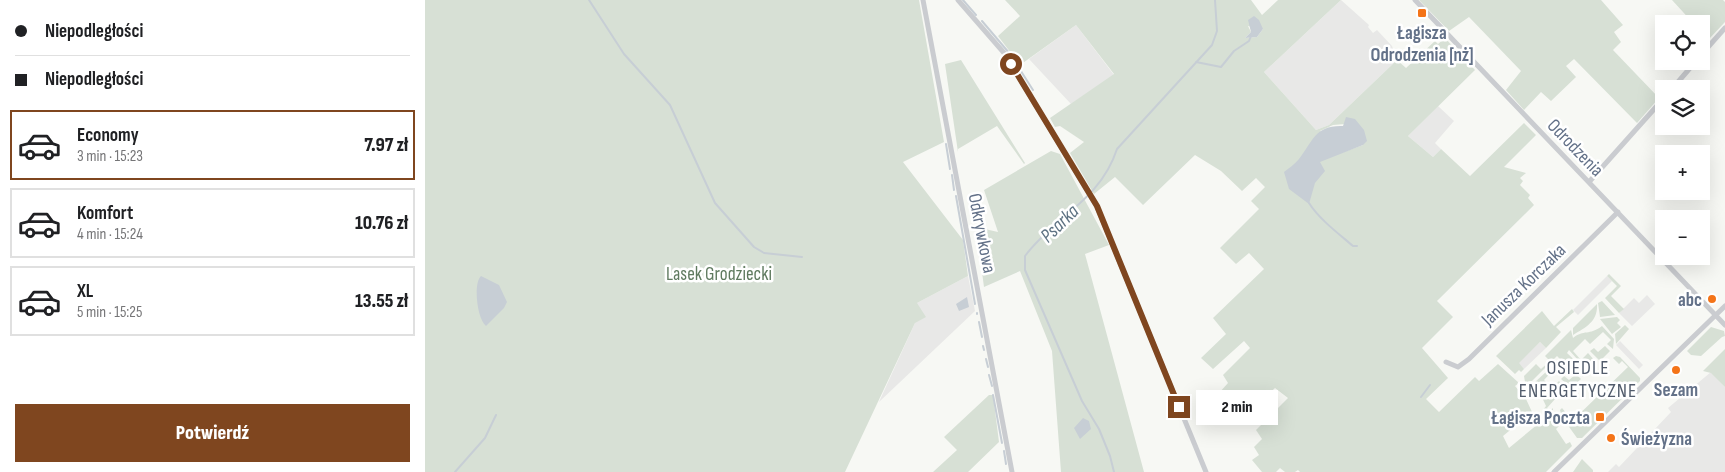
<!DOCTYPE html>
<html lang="pl">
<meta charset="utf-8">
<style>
:root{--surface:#fff;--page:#f6f6f6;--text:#202124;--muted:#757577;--line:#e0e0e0;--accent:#7f461f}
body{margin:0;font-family:"Sofia Sans Condensed",sans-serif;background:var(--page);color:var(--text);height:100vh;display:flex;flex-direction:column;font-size:19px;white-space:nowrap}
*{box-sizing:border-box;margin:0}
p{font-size:16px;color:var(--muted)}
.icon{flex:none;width:28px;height:28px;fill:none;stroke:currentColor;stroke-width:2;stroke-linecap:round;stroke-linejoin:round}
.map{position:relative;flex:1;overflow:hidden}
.details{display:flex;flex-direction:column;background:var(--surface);width:425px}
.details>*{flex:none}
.banner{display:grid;align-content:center;height:110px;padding:0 15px;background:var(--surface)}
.fabs{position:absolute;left:1230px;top:15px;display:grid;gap:10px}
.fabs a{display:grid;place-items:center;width:55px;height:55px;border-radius:0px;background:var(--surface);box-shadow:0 5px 20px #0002;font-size:25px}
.end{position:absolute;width:22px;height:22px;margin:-11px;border:6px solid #7f461f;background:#fff;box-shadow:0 0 0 2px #fff}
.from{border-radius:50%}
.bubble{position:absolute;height:35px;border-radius:0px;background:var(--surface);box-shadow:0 5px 20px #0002;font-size:16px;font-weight:800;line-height:35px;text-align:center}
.banner b{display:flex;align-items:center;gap:18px;height:48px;font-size:19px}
.banner b+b{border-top:1px solid var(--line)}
.banner i{width:12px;height:12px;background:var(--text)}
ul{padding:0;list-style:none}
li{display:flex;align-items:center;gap:15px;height:70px;margin:0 10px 8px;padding:0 5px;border:2px solid var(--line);border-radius:0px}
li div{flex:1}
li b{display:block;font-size:19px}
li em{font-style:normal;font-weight:800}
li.active{border-color:var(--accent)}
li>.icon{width:45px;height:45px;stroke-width:1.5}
.primary-button{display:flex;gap:10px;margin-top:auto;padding:10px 15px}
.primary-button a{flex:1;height:58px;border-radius:0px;background:var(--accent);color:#fff;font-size:20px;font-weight:800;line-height:58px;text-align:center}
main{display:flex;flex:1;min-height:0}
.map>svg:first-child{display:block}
.built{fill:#e8e8e7}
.green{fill:#d7e0d5;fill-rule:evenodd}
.water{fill:#c7ced5}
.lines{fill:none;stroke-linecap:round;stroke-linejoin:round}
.stream{stroke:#c7ced5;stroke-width:2}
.minor{stroke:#caccd0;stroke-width:5}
.route{stroke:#7f461f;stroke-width:6}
.poi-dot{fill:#f47418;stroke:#fff;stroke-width:2}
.labels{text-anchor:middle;stroke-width:5;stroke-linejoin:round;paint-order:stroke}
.poi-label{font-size:19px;font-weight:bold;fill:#637188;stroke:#fff}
.street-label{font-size:19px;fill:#637188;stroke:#fff}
.park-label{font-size:19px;fill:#5f7a5f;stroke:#fff}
.water-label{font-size:20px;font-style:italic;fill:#5f7384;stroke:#fff}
.neighbourhood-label{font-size:20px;letter-spacing:1px;fill:#525c6c;stroke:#fff}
</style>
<main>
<section class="details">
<div class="banner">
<b><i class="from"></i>Niepodległości</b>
<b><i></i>Niepodległości</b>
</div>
<ul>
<li class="active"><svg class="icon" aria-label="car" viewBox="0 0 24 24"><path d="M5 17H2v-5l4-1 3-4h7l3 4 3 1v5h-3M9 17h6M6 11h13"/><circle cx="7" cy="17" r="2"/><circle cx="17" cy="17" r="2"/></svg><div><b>Economy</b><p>3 min · 15:23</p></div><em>7.97 zł</em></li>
<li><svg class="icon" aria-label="car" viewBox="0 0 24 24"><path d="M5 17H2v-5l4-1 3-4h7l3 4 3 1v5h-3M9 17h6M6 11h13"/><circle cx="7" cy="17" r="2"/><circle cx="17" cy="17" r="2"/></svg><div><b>Komfort</b><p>4 min · 15:24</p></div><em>10.76 zł</em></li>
<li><svg class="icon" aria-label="car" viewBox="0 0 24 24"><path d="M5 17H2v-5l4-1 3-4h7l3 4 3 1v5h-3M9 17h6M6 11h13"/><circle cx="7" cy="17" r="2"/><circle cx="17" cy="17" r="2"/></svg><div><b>XL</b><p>5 min · 15:25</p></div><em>13.55 zł</em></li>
</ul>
<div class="primary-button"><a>Potwierdź</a></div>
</section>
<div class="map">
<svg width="1300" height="472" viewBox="0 0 1300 472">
<rect width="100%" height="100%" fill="#f7f8f4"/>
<!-- built -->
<path class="built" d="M916,0L944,25L943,27L948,33L952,30L967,46L972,60L904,125L891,130L839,72Z
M651,25L689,75L646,104L604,59Z
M1013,106L1029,121L1010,143L1016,149L1008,157L983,136Z
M543,276L550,311L454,402L490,323L492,303Z
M1182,276L1187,281L1153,315L1148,310Z
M1222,295L1230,304L1207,326L1194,313L1209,298L1214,303Z
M1195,341L1218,365L1214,369L1191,345Z
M1115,342L1121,348L1099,369L1093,363Z
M1286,372L1300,387V472H1183L1191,464L1194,467L1246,412L1243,408Z"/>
<!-- green -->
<path class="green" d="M0,0H494L519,142L478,162L538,240L543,276L492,303L501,317L490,323L420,472H0Z
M580,0H826L837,15L853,0H916L839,72L891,130L904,125L972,60L981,68L1010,41L1013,44L1020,38L1050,70L983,136L1008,157L1016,149L1045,176L1099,123L1111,135L1079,167L1101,173L1095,178L1098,181L1095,185L1105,195L1103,198L1109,205L1012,301L1028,317L997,348L1023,378L1001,399L1014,412L1050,377L1054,381L1073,364L1094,383L1090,386L1101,399L1107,412L1078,436L1084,448L1113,424L1115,426L1123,424L1122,420C1128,418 1131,421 1134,426L1131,429L1141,444L1145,442L1147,446L1121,472H875L873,470L870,472H860L855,468L851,472H837L827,460L834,455L829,447L837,439L831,430L863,398L850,388L820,416L794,393L803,383L798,375L825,348L819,341L788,369L776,358L801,334L788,318L839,269L824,253L811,264L795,248L834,209L826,201L840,187L831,178L817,191L796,171L770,155L718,205L690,177L669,194L645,153L659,142L635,126L630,127L625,118L689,74L651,25L595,65L573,36L595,16ZM823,26L838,29L832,37L820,38L826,32ZM920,124L938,145L916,153L895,131L908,125Z
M994,0H1176L1198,25L1189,32L1196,42L1188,50L1234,98L1212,123L1149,59L1141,66L1151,77L1126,101L1116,92L1099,110L1081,90L1096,71L1044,17L1024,31Z
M1247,0H1298L1300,2V22L1284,39L1276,31V24H1269Z
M536,60L600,163L599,164L572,126L533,149V152L520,64Z
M626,151L635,154L684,245L660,254L719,472H636L627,351L595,271L559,287L551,227L573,232L559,190Z
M1184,274L1196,286L1186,296L1199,309L1194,313L1180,298L1192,286L1182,276Z
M1177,301L1190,315L1175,317L1173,303Z
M1172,304C1173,321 1162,327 1148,335V328Z
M1147,309L1149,312L1131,327L1136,332L1121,348L1115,342L1094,363L1099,369L1096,372L1094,370L1090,374L1071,356L1117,311L1129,326Z
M1192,317L1195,320L1192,323L1196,327L1187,334L1175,319Z
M1200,325L1204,329L1191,344L1190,334Z
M1177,326L1189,339L1188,349L1182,344L1186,340L1178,332L1165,344L1160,339L1148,351L1156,360L1163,353L1170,361L1161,369L1144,350L1142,353L1160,370L1158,377L1153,372L1156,368L1148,360L1136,372L1131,367L1119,380L1127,388L1134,381L1140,388L1122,408L1125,411L1128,408V411L1120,413L1118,410L1121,406L1114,391L1109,392L1102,384L1109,383L1135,359L1132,356L1107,381L1100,382L1099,376L1111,364L1116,369L1125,361L1120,356L1146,330L1148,338C1159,329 1164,336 1177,326Z
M1286,327L1299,331L1300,336L1297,337L1276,356L1266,355L1262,351Z
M1180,346L1185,351L1175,361L1165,351L1169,348L1173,352Z
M1300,349V387L1286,373L1278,371Z
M1191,356L1195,357L1215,378V381L1157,438H1152L1137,417L1135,410L1137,408L1142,414L1139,417L1145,423L1203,367L1197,361L1194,364L1188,358Z
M1151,374L1156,379L1146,388L1136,379L1139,376L1144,380Z
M564,395H568L574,442L543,472H508L532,450L519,437Z
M1157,459L1168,470V472H1148Z"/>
<!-- water -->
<path class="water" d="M829,16L834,20L838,29L832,37L820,38L826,32L823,20Z
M921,117L930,119L939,130L942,141L938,145L895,162L900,171L890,183L884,204L864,189L859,172C864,168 870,164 874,159C888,141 890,125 918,126Z
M56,276L74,285L82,302L79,308L61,326C52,319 48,283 56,276Z
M542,297L544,307L534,311L531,304Z
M658,418L664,421L666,429L655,439L649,428Z"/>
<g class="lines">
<!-- stream -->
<path class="stream" d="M164,0L199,54L245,105L290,203L329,247L339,253L377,257
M538,0L551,15
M557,21L585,54L608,90
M771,62L796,67L809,51L824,41L826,36
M521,144L525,169
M527,175L529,190
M531,196L550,304
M884,203C894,219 914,234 928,246H932
M552,313V314
M554,322L557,337
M558,346L559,350
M561,359L563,367
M564,375L567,386
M568,395L577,443
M996,397L1005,385
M579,451L581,464
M30,472L60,438L71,415
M689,472L685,456L674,429L657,401L600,270V256C630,216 675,201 692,149L787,45L792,31L790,0"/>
<!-- minor -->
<path class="minor" d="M498,0L587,472
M533,0L580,54L672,207L781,472
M990,0L1300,325
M1276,55L1300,28
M1247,89L1271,61
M1164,182L1239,98
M1021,362L1033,367L1044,359L1193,212
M1129,472L1300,306"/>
</g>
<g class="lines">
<!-- route -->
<path class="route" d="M586,64L672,206L754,407"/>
</g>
<!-- markers -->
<g class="poi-dot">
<rect x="992" y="8" width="10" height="10" rx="2.5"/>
<circle cx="1287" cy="299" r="5"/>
<circle cx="1251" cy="370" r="5"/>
<rect x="1170" y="412" width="10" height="10" rx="2.5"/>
<circle cx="1186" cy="438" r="5"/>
</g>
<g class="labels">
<!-- poi labels -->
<g class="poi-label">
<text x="997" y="39">Łagisza<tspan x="997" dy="22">Odrodzenia [nż]</tspan></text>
<text x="1277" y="306" text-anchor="end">abc</text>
<text x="1251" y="396">Sezam</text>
<text x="1165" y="424" text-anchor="end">Łagisza Poczta</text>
<text x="1196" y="445" text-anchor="start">Świeżyzna</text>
</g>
<!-- street labels -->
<g class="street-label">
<text transform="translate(1151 147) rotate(46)" y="7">Odrodzenia</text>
<text transform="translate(558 233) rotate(79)" y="7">Odkrywkowa</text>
<text transform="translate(1098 284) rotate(-44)" y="7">Janusza Korczaka</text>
</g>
<!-- park labels -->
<g class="park-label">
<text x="294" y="280">Lasek Grodziecki</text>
</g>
<!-- water labels -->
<g class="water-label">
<text transform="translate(634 223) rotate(-44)" y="7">Psarka</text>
</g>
<!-- neighbourhood labels -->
<g class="neighbourhood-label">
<text x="1153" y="374">OSIEDLE<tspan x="1153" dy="23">ENERGETYCZNE</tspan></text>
</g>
</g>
</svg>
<div class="fabs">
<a><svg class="icon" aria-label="locate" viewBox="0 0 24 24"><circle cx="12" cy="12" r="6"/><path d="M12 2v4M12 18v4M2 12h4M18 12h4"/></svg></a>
<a><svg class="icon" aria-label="layers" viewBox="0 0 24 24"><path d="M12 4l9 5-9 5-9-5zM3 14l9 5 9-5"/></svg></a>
<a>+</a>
<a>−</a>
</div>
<i class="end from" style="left:586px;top:64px"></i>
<i class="end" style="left:754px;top:407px"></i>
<div class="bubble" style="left:771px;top:390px;width:82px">2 min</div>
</div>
</main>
